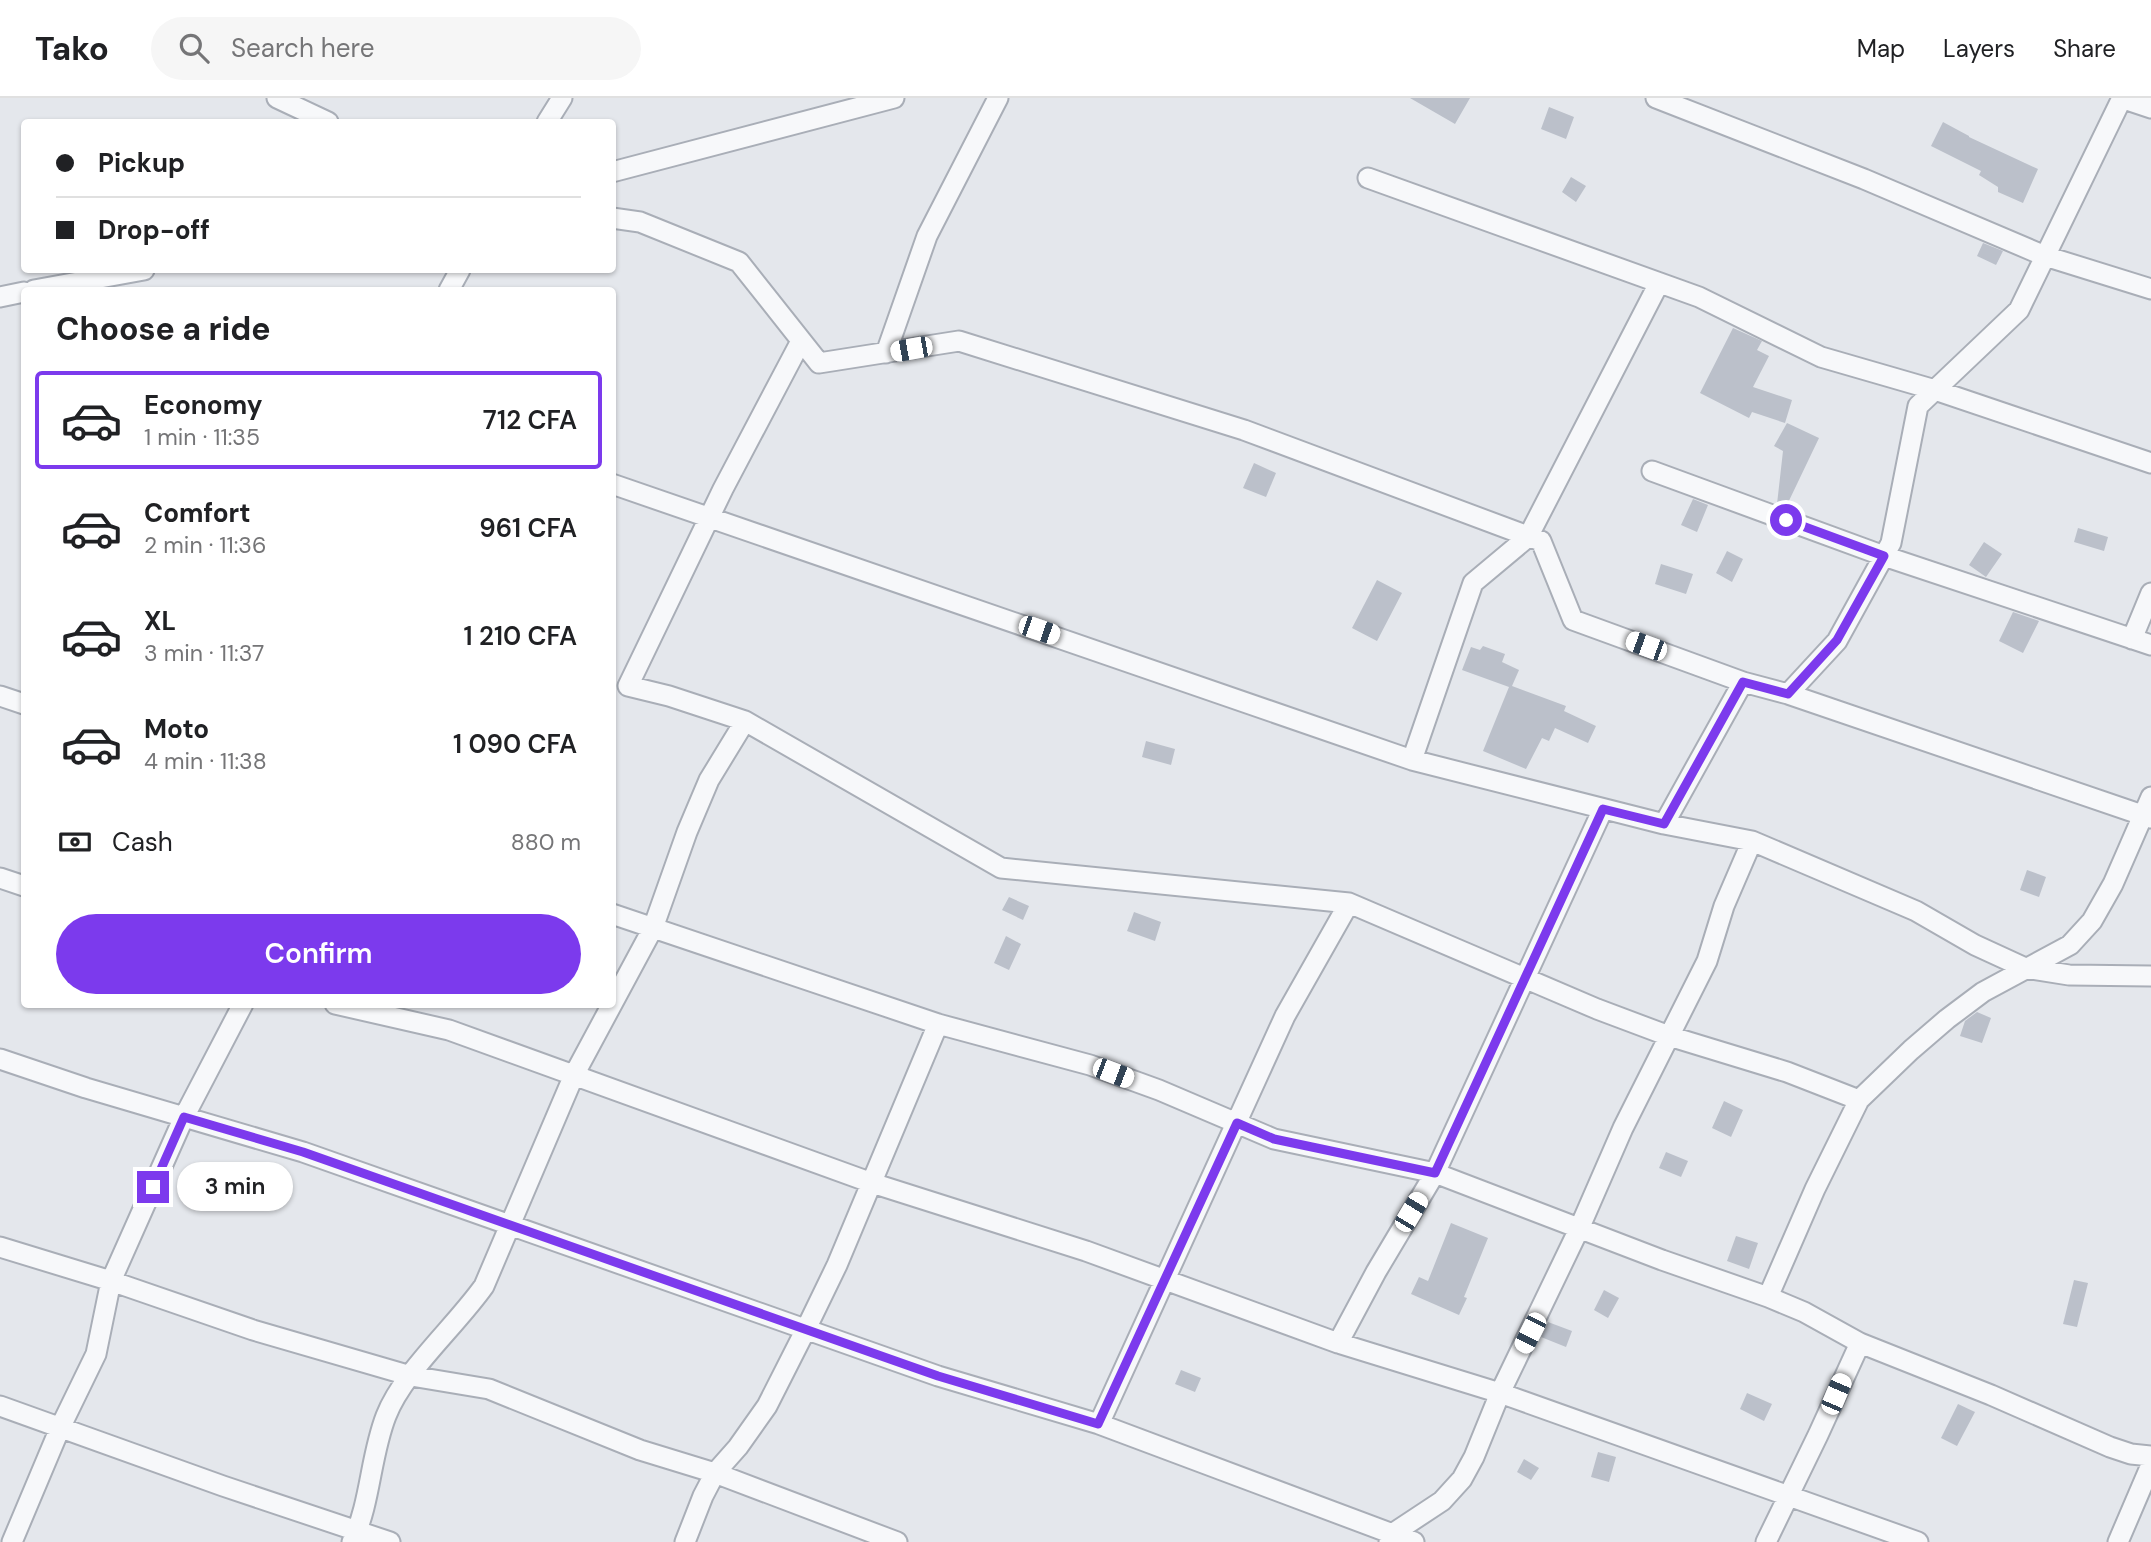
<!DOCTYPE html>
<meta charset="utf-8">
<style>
:root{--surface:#fff;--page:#f6f6f6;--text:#202124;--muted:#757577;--line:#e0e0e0;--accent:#7c3aed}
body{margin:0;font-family:"DM Sans",sans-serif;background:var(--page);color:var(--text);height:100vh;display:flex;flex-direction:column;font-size:26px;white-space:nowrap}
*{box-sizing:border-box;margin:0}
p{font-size:23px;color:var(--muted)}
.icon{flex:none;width:38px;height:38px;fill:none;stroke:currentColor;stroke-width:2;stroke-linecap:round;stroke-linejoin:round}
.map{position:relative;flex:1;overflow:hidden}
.details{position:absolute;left:21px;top:189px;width:595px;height:721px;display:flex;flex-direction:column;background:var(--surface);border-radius:7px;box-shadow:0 2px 5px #0004}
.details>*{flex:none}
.guide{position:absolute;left:21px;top:21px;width:595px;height:154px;border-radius:7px;box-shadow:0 2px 5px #0004;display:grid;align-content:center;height:154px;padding:0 35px;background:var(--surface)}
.end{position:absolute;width:32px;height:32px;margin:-16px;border:9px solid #7c3aed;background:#fff;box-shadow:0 0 0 4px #fff}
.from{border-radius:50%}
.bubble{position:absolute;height:49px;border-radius:24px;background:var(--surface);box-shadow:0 2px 5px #0004;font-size:23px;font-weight:600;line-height:49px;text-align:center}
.car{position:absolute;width:21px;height:42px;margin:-21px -10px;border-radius:9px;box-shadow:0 0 5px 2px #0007;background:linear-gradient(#fff 24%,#345 0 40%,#fff 0 76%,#345 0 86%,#fff 0)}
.guide b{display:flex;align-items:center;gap:24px;height:66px;font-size:26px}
.guide b+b{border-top:2px solid var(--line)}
.guide i{width:18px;height:18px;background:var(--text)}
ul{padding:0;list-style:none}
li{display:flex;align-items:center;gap:21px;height:98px;margin:0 14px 10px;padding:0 21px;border:4px solid transparent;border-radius:7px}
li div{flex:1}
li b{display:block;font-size:26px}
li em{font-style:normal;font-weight:600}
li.current{border-color:var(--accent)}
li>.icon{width:63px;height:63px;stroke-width:1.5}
h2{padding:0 35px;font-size:32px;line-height:84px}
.pay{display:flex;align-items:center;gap:18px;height:77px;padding:0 35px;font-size:26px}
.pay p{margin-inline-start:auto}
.button{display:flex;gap:14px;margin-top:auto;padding:14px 35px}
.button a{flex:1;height:80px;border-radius:42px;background:var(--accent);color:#fff;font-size:28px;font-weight:600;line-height:80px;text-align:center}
header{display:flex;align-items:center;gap:42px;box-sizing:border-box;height:98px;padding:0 35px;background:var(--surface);border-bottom:2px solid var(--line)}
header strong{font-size:33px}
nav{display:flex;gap:38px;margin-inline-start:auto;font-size:24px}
.search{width:490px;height:63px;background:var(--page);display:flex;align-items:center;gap:18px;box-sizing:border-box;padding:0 24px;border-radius:38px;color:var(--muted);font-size:26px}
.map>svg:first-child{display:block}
.building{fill:#bbc0ca}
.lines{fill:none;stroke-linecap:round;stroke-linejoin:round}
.street-casing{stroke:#a9aeb7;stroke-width:23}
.street{stroke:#f7f8fa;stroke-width:19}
.route{stroke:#7c3aed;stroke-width:9}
</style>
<header>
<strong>Tako</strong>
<div class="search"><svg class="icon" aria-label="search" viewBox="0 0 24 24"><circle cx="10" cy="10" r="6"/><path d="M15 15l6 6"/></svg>Search here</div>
<nav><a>Map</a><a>Layers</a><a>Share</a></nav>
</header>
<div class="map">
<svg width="2151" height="1444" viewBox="0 0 2151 1444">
<rect width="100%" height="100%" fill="#e4e7ec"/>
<!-- building -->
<path class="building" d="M1410,0H1470L1455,26Z
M1549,9L1574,19L1566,41L1541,31Z
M1943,24L1969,38V39L2038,71L2023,105L1998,94V89L1979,77L1981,73L1931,48Z
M1571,79L1586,88L1576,104L1562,94Z
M1983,145L2003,153L1996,167L1977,158Z
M1733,230L1762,243L1757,252L1769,258L1753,289L1792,302L1785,325L1752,314L1749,320L1700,295Z
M1787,325L1819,340L1786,409L1777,406L1783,353L1774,348Z
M1254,365L1276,375L1266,399L1243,390Z
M1693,401L1708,407L1697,434L1681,427Z
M2078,430L2108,439L2104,453L2074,444Z
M1984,444L2002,456L1986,479L1969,467Z
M1727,453L1743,461L1732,484L1716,475Z
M1661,466L1693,476L1686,496L1655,486Z
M1377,482L1402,495L1377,543L1352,530Z
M2013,514L2039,523L2023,555L1999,543Z
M1483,548L1505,556L1502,564L1519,572L1512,588L1566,608L1564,613L1596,628L1588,645L1555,630L1549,643L1542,640L1526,671L1483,653L1509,589L1462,572L1471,549L1480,552Z
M1146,643L1175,651L1171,667L1142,659Z
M2027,772L2046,779L2039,799L2020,792Z
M1009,799L1029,808L1023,822L1002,812Z
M1134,814L1161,824L1155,843L1127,833Z
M1006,838L1021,846L1009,872L994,865Z
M1977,914L1991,920L1982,945L1960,938L1965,923Z
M1724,1003L1743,1012L1731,1039L1712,1030Z
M1666,1054L1688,1063L1681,1079L1659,1070Z
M1451,1125L1488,1140L1464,1199L1467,1200L1459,1217L1411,1196L1419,1179L1428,1183Z
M1736,1138L1758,1145L1749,1171L1727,1163Z
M2074,1182L2088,1185L2077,1229L2063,1226Z
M1604,1192L1619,1200L1608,1220L1594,1212Z
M1548,1224L1572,1233L1566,1249L1541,1239Z
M1181,1272L1201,1280L1195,1294L1175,1286Z
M1747,1295L1772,1306L1764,1323L1740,1311Z
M1958,1306L1975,1314L1957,1348L1941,1340Z
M1598,1354L1616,1359L1609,1384L1591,1379Z
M1524,1361L1539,1370L1531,1382L1517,1374Z"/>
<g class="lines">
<!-- street casing -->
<g class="street-casing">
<path id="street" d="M277,0L328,24
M1656,0L1864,81L2045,158L2151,191
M2121,0L2151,10
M547,24L562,0
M612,74L894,0
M1368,80L1699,199L1821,259L1935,292L2151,365
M612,120L640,124L739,164L819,265L959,243L1244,332L1541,443L1573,522L1743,584L1788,596L2151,720
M34,192L144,172
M449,192L460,172
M0,199L24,194
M886,255L927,138L998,0
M1652,373L1884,458L2151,547
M612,386L1412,662L1664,726L1752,743L1916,813L1975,847L2025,870L2069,877L2151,878
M2132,541L2151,495
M1788,596L1837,543L1891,445L1918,308L2019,212L2122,0
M0,598L24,606
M745,623L1001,770L1349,805L1597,911L1669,938L1787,974L1859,1002
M1412,662L1473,485L1528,439L1659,185
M1664,726L1743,584
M0,780L24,788
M612,816L938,926L1090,967L1159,992L1274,1041L1435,1075L1662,1162L1768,1199L1804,1214L1860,1245L1991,1297L2110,1349L2131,1356L2151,1358
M335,906L449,932L872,1085L1086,1153L1338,1245L1500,1295L1918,1444
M0,961L86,990L303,1054L938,1278L1099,1326L1414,1444
M0,1149L111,1183L253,1232L411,1278L489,1291L640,1352L715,1375L897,1444
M1768,1199L1815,1091L1859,1002L1911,952L1947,921L1983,894L2070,847L2092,823L2113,786L2151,699
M1338,1245L1376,1174L1435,1075L1603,711
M0,1308L223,1388L390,1444
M1099,1326L1285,918L1349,805
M12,1444L60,1330L96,1256L111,1183L184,1019L243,906
M352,1444C371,1404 370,1359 386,1318C403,1274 455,1229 484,1188L574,977L653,830L687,734L709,682L745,623L669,598L628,588L723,391L801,243
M685,1444L703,1398L715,1375L738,1349L767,1308L806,1231L837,1167L938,926
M1389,1444L1392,1436L1442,1403L1462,1381L1474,1359L1500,1295L1579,1131L1623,1030L1707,863L1724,808L1752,743
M1766,1444L1818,1337L1860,1245
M2118,1444L2151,1367"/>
</g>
<!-- street -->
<use href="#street" class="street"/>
</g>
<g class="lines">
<!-- route -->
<path class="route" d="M153,1089L184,1019L303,1054L938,1278L1098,1326L1237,1025L1274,1041L1435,1075L1603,711L1664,726L1743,584L1788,596L1837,542L1884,458L1786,422"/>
</g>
</svg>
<i class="end from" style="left:1786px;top:422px"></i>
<i class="end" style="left:153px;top:1089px"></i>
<div class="bubble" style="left:177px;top:1064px;width:116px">3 min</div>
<i class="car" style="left:911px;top:251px;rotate:260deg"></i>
<i class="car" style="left:1039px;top:532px;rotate:109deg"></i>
<i class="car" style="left:1646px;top:548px;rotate:290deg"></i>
<i class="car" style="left:1113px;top:975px;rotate:111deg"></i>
<i class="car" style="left:1411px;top:1114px;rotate:31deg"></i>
<i class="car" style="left:1530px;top:1235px;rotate:207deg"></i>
<i class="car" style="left:1836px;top:1296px;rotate:23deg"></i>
<div class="guide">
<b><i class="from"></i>Pickup</b>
<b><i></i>Drop-off</b>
</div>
<section class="details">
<h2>Choose a ride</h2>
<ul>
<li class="current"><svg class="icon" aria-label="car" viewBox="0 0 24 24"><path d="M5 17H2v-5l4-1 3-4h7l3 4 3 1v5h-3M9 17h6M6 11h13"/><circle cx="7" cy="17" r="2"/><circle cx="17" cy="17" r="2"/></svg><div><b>Economy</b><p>1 min · 11:35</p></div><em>712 CFA</em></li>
<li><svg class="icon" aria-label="car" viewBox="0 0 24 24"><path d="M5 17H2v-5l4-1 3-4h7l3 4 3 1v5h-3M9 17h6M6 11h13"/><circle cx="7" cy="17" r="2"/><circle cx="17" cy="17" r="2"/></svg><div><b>Comfort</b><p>2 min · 11:36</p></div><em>961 CFA</em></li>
<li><svg class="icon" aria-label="car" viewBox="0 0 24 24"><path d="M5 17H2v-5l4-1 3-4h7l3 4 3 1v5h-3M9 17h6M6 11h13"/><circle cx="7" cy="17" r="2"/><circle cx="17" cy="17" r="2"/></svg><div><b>XL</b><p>3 min · 11:37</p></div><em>1 210 CFA</em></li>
<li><svg class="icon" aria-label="car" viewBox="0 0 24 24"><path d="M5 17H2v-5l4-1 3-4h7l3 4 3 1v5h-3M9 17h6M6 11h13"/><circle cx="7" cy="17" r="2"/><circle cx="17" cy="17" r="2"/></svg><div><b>Moto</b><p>4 min · 11:38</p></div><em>1 090 CFA</em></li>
</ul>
<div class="pay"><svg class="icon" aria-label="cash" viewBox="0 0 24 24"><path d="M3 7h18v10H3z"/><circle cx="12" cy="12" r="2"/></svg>Cash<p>880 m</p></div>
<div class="button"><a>Confirm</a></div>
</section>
</div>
